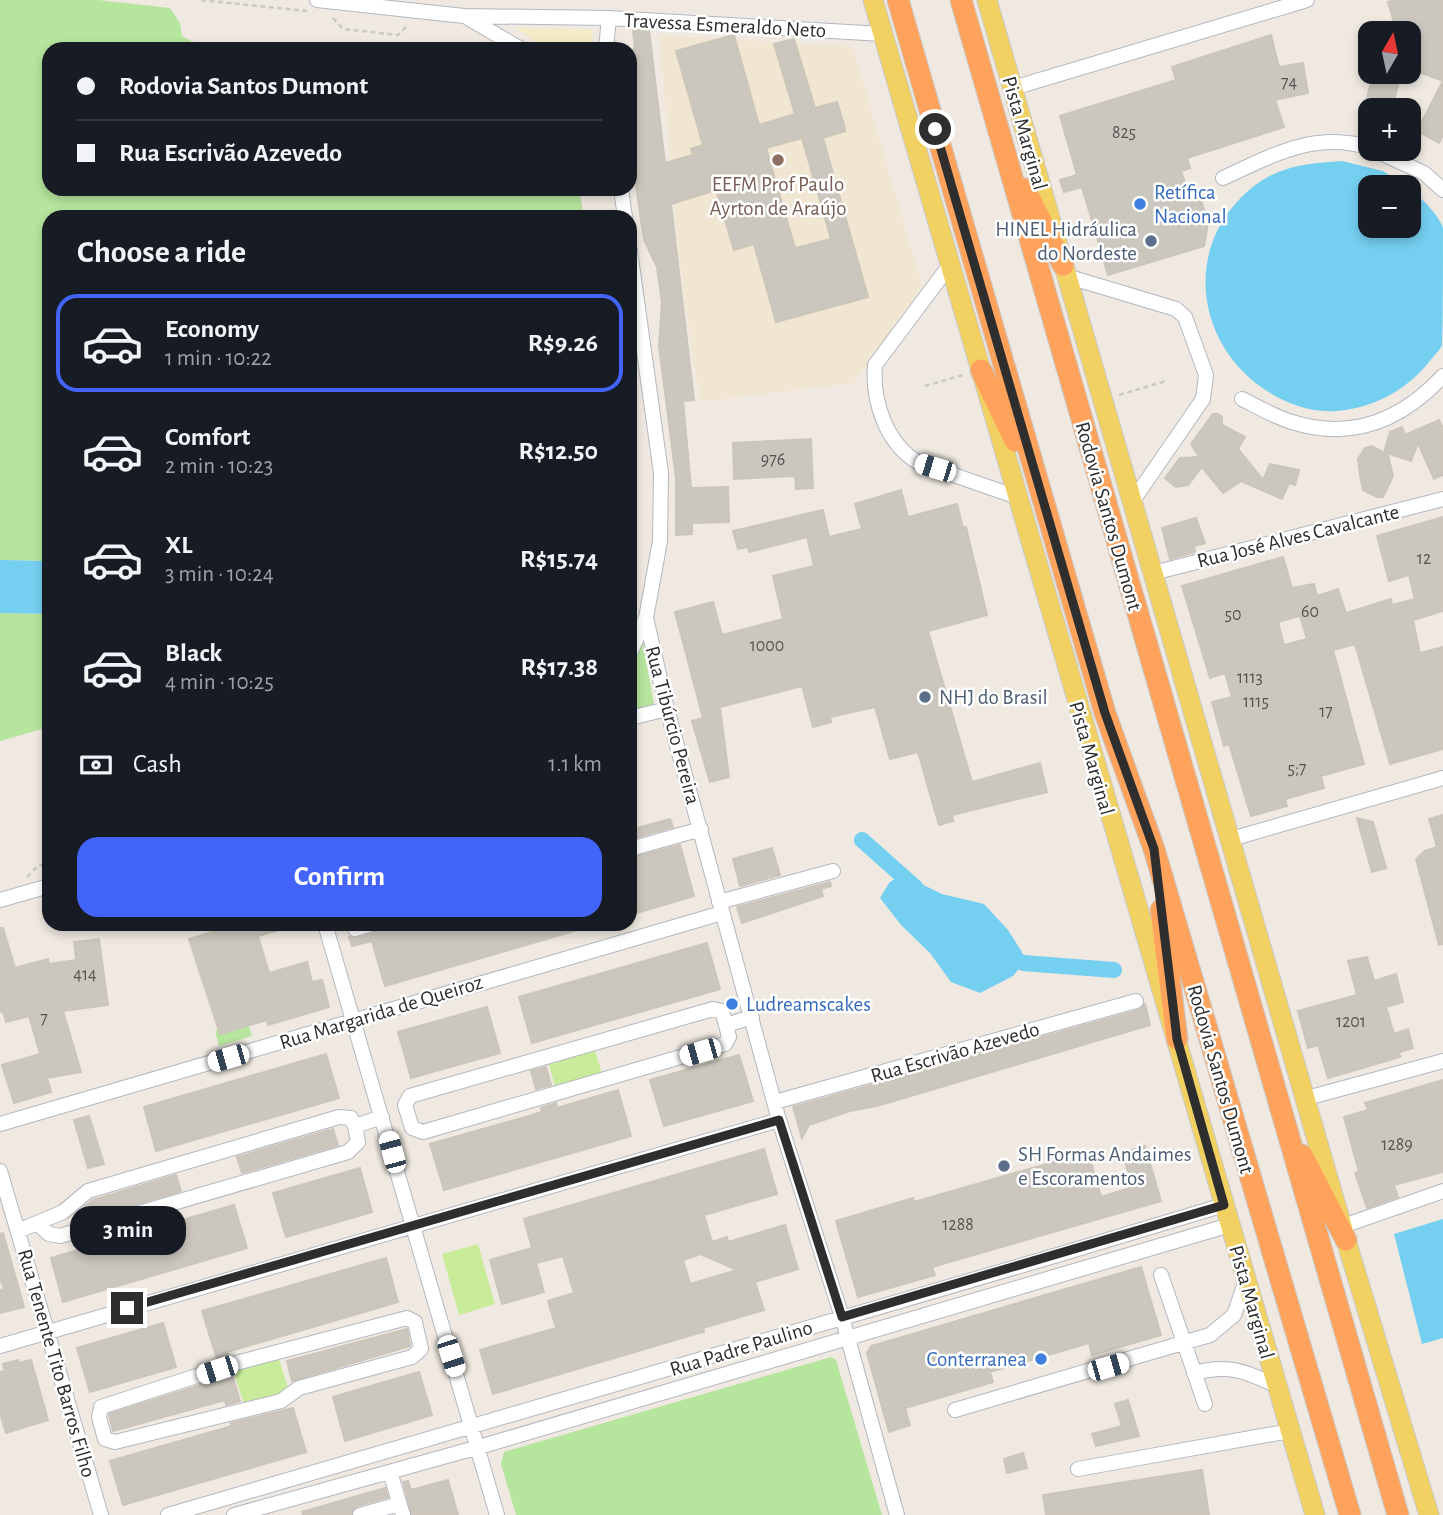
<!DOCTYPE html>
<meta charset="utf-8">
<style>
:root{--surface:#171b24;--page:#20242c;--text:#f1f3f6;--muted:#9ea1a6;--line:#363941;--accent:#4264fb}
body{margin:0;font-family:"Alegreya Sans",sans-serif;background:var(--page);color:var(--text);height:100vh;display:flex;flex-direction:column;font-size:26px;white-space:nowrap}
*{box-sizing:border-box;margin:0}
p{font-size:23px;color:var(--muted)}
.icon{flex:none;width:38px;height:38px;fill:none;stroke:currentColor;stroke-width:2;stroke-linecap:round;stroke-linejoin:round}
.map{position:relative;flex:1;overflow:hidden}
.side{position:absolute;left:42px;top:210px;width:595px;height:721px;display:flex;flex-direction:column;background:var(--surface);border-radius:21px;box-shadow:0 4px 10px #0003}
.side>*{flex:none}
.top-card{position:absolute;left:42px;top:42px;width:595px;height:154px;border-radius:21px;box-shadow:0 4px 10px #0003;display:grid;align-content:center;height:154px;padding:0 35px;background:var(--surface)}
.needle{width:46px;rotate:9deg}
.controls{position:absolute;left:1358px;top:21px;display:grid;gap:14px}
.controls a{display:grid;place-items:center;width:63px;height:63px;border-radius:14px;background:var(--surface);box-shadow:0 4px 10px #0003;font-size:35px}
.end{position:absolute;width:32px;height:32px;margin:-16px;border:9px solid #2e2e2e;background:#fff;box-shadow:0 0 0 4px #fff}
.from{border-radius:50%}
.bubble{position:absolute;height:49px;border-radius:21px;background:var(--surface);box-shadow:0 4px 10px #0003;font-size:23px;font-weight:600;line-height:49px;text-align:center}
.car{position:absolute;width:21px;height:42px;margin:-21px -10px;border-radius:9px;box-shadow:0 0 5px 2px #0007;background:linear-gradient(#fff 24%,#345 0 40%,#fff 0 76%,#345 0 86%,#fff 0)}
.top-card b{display:flex;align-items:center;gap:24px;height:66px;font-size:26px}
.top-card b+b{border-top:2px solid var(--line)}
.top-card i{width:18px;height:18px;background:var(--text)}
ul{padding:0;list-style:none}
li{display:flex;align-items:center;gap:21px;height:98px;margin:0 14px 10px;padding:0 21px;border:4px solid transparent;border-radius:21px}
li div{flex:1}
li b{display:block;font-size:26px}
li em{font-style:normal;font-weight:600}
li.on{border-color:var(--accent)}
li>.icon{width:63px;height:63px;stroke-width:1.5}
h2{padding:0 35px;font-size:32px;line-height:84px}
.pay{display:flex;align-items:center;gap:18px;height:77px;padding:0 35px;font-size:26px}
.pay p{margin-inline-start:auto}
.cta{display:flex;gap:14px;margin-top:auto;padding:14px 35px}
.cta a{flex:1;height:80px;border-radius:21px;background:var(--accent);color:#fff;font-size:28px;font-weight:600;line-height:80px;text-align:center}
.map>svg:first-child{display:block}
.education{fill:#f0e6d1}
.green{fill:#b6e59e}
.sand{fill:#f3ecc5}
.pitch{fill:#c9ec9a}
.water{fill:#75cff0}
.lines{fill:none;stroke-linecap:round;stroke-linejoin:round}
.canal{stroke:#75cff0;stroke-width:16}
.building{fill:#cbc7bf;stroke:#cbc5ba;stroke-width:2;fill-rule:evenodd}
.minor-casing{stroke:#b4b7c1;stroke-width:16}
.major-casing{stroke:#c9c9c9;stroke-width:21}
.highway-casing{stroke:#c9c9c9;stroke-width:23}
.path{stroke:#c9c9c9;stroke-width:2.5;stroke-dasharray:5 3.5;stroke-linecap:butt}
.minor{stroke:#fff;stroke-width:14}
.major{stroke:#f2d163;stroke-width:19}
.highway{stroke:#ffa35c;stroke-width:21}
.route{stroke:#2e2e2e;stroke-width:9}
.education-dot{fill:#8d6e63;stroke:#fff;stroke-width:2.5}
.shop-dot{fill:#3f7fe0;stroke:#fff;stroke-width:2.5}
.service-dot{fill:#5c6f8a;stroke:#fff;stroke-width:2.5}
.labels{text-anchor:middle;stroke-width:5;stroke-linejoin:round;paint-order:stroke}
.number-label{font-size:18px;fill:#555452}
.street-label{font-size:21px;fill:#2e2e2e;stroke:#fff}
.education-label{font-size:21px;fill:#785e54;stroke:#fff}
.shop-label{font-size:21px;fill:#366cbe;stroke:#fff;text-anchor:start}
.service-label{font-size:21px;fill:#4e5e75;stroke:#fff;text-anchor:start}
</style>
<div class="map">
<svg width="1443" height="1515" viewBox="0 0 1443 1515">
<rect width="100%" height="100%" fill="#efe9e1"/>
<!-- education -->
<path class="education" d="M659,35L853,47L922,286L854,383L700,402L681,274Z"/>
<!-- green -->
<path class="green" d="M0,0H98L170,8L180,23L182,36L193,42L276,49H49V189H579L584,217H49V561L0,560Z
M0,613L49,614V727L0,741Z
M643,643L654,705L630,712V670Z
M247,1021L252,1036L219,1046L215,1031Z
M831,1357L836,1360L882,1515H516L501,1464L504,1452Z"/>
<!-- sand -->
<path class="sand" d="M516,28L592,30L593,49H546Z"/>
<!-- pitch -->
<path class="pitch" d="M594,1047L603,1077L556,1090L548,1061Z
M478,1244L495,1304L459,1315L442,1254Z
M278,1356L289,1391L244,1404L233,1370Z"/>
<!-- water -->
<path class="water" d="M1342,161L1383,171L1407,187H1370V226H1409V189C1420,196 1439,215 1443,228C1443,237 1443,337 1442,345C1440,351 1433,356 1429,362C1400,399 1345,422 1298,406C1197,371 1170,244 1261,181C1285,165 1314,163 1342,161Z
M0,560L49,561V614L0,613Z
M901,874L942,894L984,904L1008,930L1022,952L1021,966L1013,976L980,993L951,982L930,953L902,926L880,898L889,883Z
M1443,1219V1338L1422,1344L1394,1234Z"/>
<g class="lines">
<!-- canal -->
<path class="canal" d="M862,840L916,888
M1004,953L1023,963L1114,970"/>
</g>
<!-- building -->
<path class="building" d="M1395,0H1443V81L1409,68V33H1397L1388,2Z
M633,30H649L665,163L693,155L691,149L703,145L676,51L734,35L759,125L795,114L774,44L794,39L815,108L837,102L844,125L845,131L823,138L868,297L776,322L754,244L734,250L716,190L671,204L694,400L683,401L691,488L728,487L729,522L692,523V534L676,535V478L659,346L662,302L657,267L644,240L630,146V52L635,48ZM802,138L831,239L795,248L766,148Z
M1271,35L1279,67L1303,63L1308,93L1275,100L1284,127L1187,158L1190,168L1181,171L1191,199L1200,196L1208,223L1204,246L1108,275L1082,187L1064,192L1060,180L1077,175L1060,116L1176,80L1172,67Z
M1374,72H1402L1391,110L1364,108Z
M1443,81V135L1439,143L1417,131Z
M1213,414H1218L1222,417V425L1245,437L1238,449L1263,480L1270,464L1299,470L1295,485L1289,483L1282,499L1241,481L1223,493L1202,467L1188,485L1176,487L1165,478L1180,458L1199,457L1191,444Z
M1439,420L1443,429V475L1434,479L1418,443L1411,461L1384,452L1390,432L1402,427L1405,435Z
M811,439L813,488L796,489L795,476L734,479L733,443Z
M1372,446L1388,455L1393,476L1383,497H1377L1363,490L1360,475L1358,459L1365,448Z
M901,490L908,517L957,504L963,528L966,527L987,615L928,631L972,782L1040,763L1047,792L952,815L953,821L939,825L918,752L890,759L875,707L830,717L831,722L813,727L802,686L720,707L729,777L710,782L692,721L703,718L675,612L713,602L722,635L783,619L773,576L814,566L807,537L749,552L748,547L738,549L733,531L823,510L829,537L862,529L855,504Z
M1443,517V611L1413,620L1420,653L1443,647V749L1390,764L1355,644L1333,650L1364,764L1321,776L1324,788L1285,799L1287,806L1251,816L1229,744L1224,746L1212,702L1232,697L1225,673L1210,678L1182,586L1283,557L1292,588L1314,584L1317,596L1338,589L1346,613L1391,599L1392,605L1415,599L1409,575L1389,581L1377,536ZM1300,616L1307,639L1284,645L1278,622Z
M1196,518L1205,543L1194,546L1195,552L1170,559L1162,528Z
M1443,815V944L1439,945L1416,859L1425,851L1437,847L1429,819Z
M1357,818L1373,822L1386,868L1372,872Z
M670,819L673,827L630,839V830Z
M680,845L694,896L630,915V858Z
M772,848L780,875L740,886L733,859Z
M830,882L831,886L821,889L823,896L742,923L737,907Z
M240,924H285L286,928L258,936L269,973L307,962L312,982L322,980L329,1007L268,1025L267,1020L220,1034L189,939Z
M381,924H503L505,930L525,924H588V927L385,986L372,941L352,946L349,937L357,938L375,933Z
M0,928H3L15,968L48,959L49,964L76,960L74,942L99,939L108,1005L63,1011L81,1072L47,1078L51,1092L14,1103L2,1065L40,1054L29,1016L6,1022L3,1011L0,1012Z
M707,943L720,989L532,1043L519,997Z
M1367,957L1374,981L1396,974L1403,1002L1386,1007L1394,1034L1408,1029L1413,1048L1399,1052L1400,1057L1328,1078L1318,1045L1308,1048L1298,1011L1357,995L1348,961Z
M1145,1004L1150,1025L877,1106L850,1111L809,1125L802,1138L793,1107L1139,1010Z
M487,1007L500,1053L411,1078L398,1032Z
M326,1054L339,1098L156,1151L144,1107Z
M739,1055L753,1101L664,1126L650,1080Z
M546,1067L551,1085L536,1089L531,1071Z
M1443,1080V1172L1394,1185L1398,1197L1367,1208L1355,1173L1359,1172L1344,1117L1368,1110L1365,1103Z
M618,1090L631,1136L444,1190L430,1144L529,1116L542,1112L541,1108L556,1103L557,1108Z
M89,1116L104,1164L88,1168L74,1120Z
M333,1129L338,1145L242,1173L237,1157Z
M1145,1146L1161,1201L932,1267L935,1275L858,1297L836,1221L913,1198L914,1202L1088,1152L1101,1197L1133,1187L1122,1153Z
M764,1149L777,1194L704,1215L712,1242L727,1237L728,1242L785,1225L798,1269L755,1282L764,1310L703,1328L704,1332L699,1333L493,1394L480,1350L556,1328L548,1301L574,1293L563,1256L536,1263L544,1292L502,1304L490,1260L532,1248L524,1219ZM701,1254L737,1270L690,1284L683,1260Z
M360,1168L372,1212L286,1237L273,1193Z
M176,1175L181,1191L88,1218L84,1207L93,1200Z
M234,1205L247,1248L63,1302L51,1258Z
M3,1233L24,1307L0,1313V1290L4,1289L0,1278V1234Z
M386,1258L398,1302L227,1352L228,1356L217,1359L202,1311Z
M1141,1267L1161,1335L1092,1355L1089,1343L990,1372L993,1382L905,1408L910,1425L889,1432L867,1353L871,1346Z
M163,1323L176,1367L90,1392L77,1348Z
M407,1329L410,1346L292,1381L287,1361Z
M18,1360L19,1363L31,1360L48,1420L6,1433L0,1413V1372L5,1371L3,1364Z
M419,1372L432,1415L345,1441L333,1397Z
M232,1375L240,1401L226,1405L225,1400L113,1431L109,1414Z
M1128,1400L1139,1436L1096,1446L1092,1434L1122,1426L1115,1404Z
M293,1408L306,1452L123,1505L110,1461L232,1426L231,1423Z
M1023,1453L1027,1468L1007,1473L1004,1459Z
M1202,1470L1209,1515H1046L1043,1495Z
M448,1480L458,1515H412L403,1482L408,1481L411,1490Z
M385,1488L388,1497L357,1506L351,1515H303L302,1512Z"/>
<g class="lines">
<!-- minor casing -->
<g class="minor-casing">
<path id="minor" d="M317,0L464,16L609,18L883,34
M468,18L521,49
M606,49L609,18
M1013,88L1307,0
M1372,149L1424,173L1443,190
M1223,178C1271,156 1316,130 1370,148
M621,189L625,217
M630,251L661,473L660,541L646,618L667,709L779,1120L842,1317L897,1515
M949,266L875,365C872,401 886,444 919,463L1017,497
M1066,276L1176,309L1185,317L1206,375L1203,399L1132,502
M1242,399C1258,407 1275,417 1292,422C1352,441 1402,420 1443,376
M1153,573L1443,499
M630,653L646,618
M630,718L667,709
M1231,839L1443,778
M630,849L701,829
M0,900L49,886
M719,902L833,871
M325,924L497,1515
M355,929L372,924
M726,1025L722,1011L713,1009L410,1096L405,1105L412,1128L423,1132L725,1044L729,1037L726,1025L752,1017
M1307,1098L1443,1061
M775,1102L1136,1001
M0,1124L722,913
M0,1171L101,1515
M37,1223L49,1234L60,1236L348,1152L358,1142L355,1126L382,1117
M1343,1226L1443,1191
M18,1231L63,1212L88,1191L339,1117L351,1118L355,1126
M1161,1275L1205,1404
M407,1318L415,1322L421,1349L412,1357L299,1388L281,1401L115,1442L105,1439L99,1417L101,1407L240,1362Z
M0,1346L779,1120
M1194,1373C1230,1364 1245,1371 1277,1386
M955,1410L1210,1335L1234,1315L1246,1280
M1078,1469L1290,1431
M390,1472L403,1515
M168,1515C521,1413 873,1311 1224,1205
M234,1515L479,1447L1230,1225
M360,1515L399,1504"/>
</g>
<!-- major casing -->
<g class="major-casing">
<path id="major" d="M873,0L1315,1515
M987,0L1346,1240L1429,1515"/>
</g>
<!-- highway casing -->
<g class="highway-casing">
<path id="highway" d="M898,0L1105,713L1154,849L1350,1515
M961,0L1398,1515
M1025,189L1063,265
M981,370L1015,441
M1161,910L1177,1039
M1302,1155L1346,1240"/>
</g>
<!-- path -->
<path class="path" d="M201,0L307,11
M333,18L343,29L398,35L408,25
M630,386L633,407L637,412
M925,386L963,375
M1119,395L1166,381
M27,877L38,866L49,863"/>
<!-- minor -->
<use href="#minor" class="minor"/>
<!-- major -->
<use href="#major" class="major"/>
<!-- highway -->
<use href="#highway" class="highway"/>
</g>
<g class="lines">
<!-- route -->
<path class="route" d="M127,1308L779,1120L842,1317L1224,1205L1177,1039L1154,849L1105,713L935,129"/>
</g>
<!-- markers -->
<circle class="education-dot" cx="778" cy="160" r="7"/>
<g class="shop-dot">
<circle cx="1140" cy="204" r="7"/>
<circle cx="732" cy="1004" r="7"/>
<circle cx="1041" cy="1359" r="7"/>
</g>
<g class="service-dot">
<circle cx="1151" cy="241" r="7"/>
<circle cx="925" cy="697" r="7"/>
<circle cx="1004" cy="1166" r="7"/>
</g>
<g class="labels">
<!-- number labels -->
<g class="number-label">
<text x="1289" y="88">74</text>
<text x="1124" y="138">825</text>
<text x="773" y="465">976</text>
<text x="1424" y="564">12</text>
<text x="1310" y="617">60</text>
<text x="1233" y="620">50</text>
<text x="767" y="651">1000</text>
<text x="1250" y="683">1113</text>
<text x="1256" y="707">1115</text>
<text x="1326" y="717">17</text>
<text x="1297" y="774">5;7</text>
<text x="85" y="980">414</text>
<text x="44" y="1024">7</text>
<text x="1351" y="1027">1201</text>
<text x="1397" y="1150">1289</text>
<text x="958" y="1230">1288</text>
</g>
<!-- street labels -->
<g class="street-label">
<text transform="translate(725 25) rotate(3)" y="7">Travessa Esmeraldo Neto</text>
<text transform="translate(1025 133) rotate(74)" y="7">Pista Marginal</text>
<text transform="translate(1109 516) rotate(74)" y="7">Rodovia Santos Dumont</text>
<text transform="translate(1298 536) rotate(-14)" y="7">Rua José Alves Cavalcante</text>
<text transform="translate(673 725) rotate(75)" y="7">Rua Tibúrcio Pereira</text>
<text transform="translate(1092 758) rotate(74)" y="7">Pista Marginal</text>
<text transform="translate(381 1012) rotate(-17)" y="7">Rua Margarida de Queiroz</text>
<text transform="translate(955 1052) rotate(-16)" y="7">Rua Escrivão Azevedo</text>
<text transform="translate(1221 1079) rotate(74)" y="7">Rodovia Santos Dumont</text>
<text transform="translate(1252 1302) rotate(74)" y="7">Pista Marginal</text>
<text transform="translate(741 1348) rotate(-17)" y="7">Rua Padre Paulino</text>
<text transform="translate(57 1363) rotate(74)" y="7">Rua Tenente Tito Barros Filho</text>
</g>
<!-- education labels -->
<g class="education-label">
<text x="778" y="191">EEFM Prof Paulo<tspan x="778" dy="24">Ayrton de Araújo</tspan></text>
</g>
<!-- shop labels -->
<g class="shop-label">
<text x="1154" y="199">Retífica<tspan x="1154" dy="24">Nacional</tspan></text>
<text x="746" y="1011">Ludreamscakes</text>
<text x="1027" y="1366" text-anchor="end">Conterranea</text>
</g>
<!-- service labels -->
<g class="service-label">
<text x="1137" y="236" text-anchor="end">HINEL Hidráulica<tspan x="1137" dy="24">do Nordeste</tspan></text>
<text x="939" y="704">NHJ do Brasil</text>
<text x="1018" y="1161">SH Formas Andaimes<tspan x="1018" dy="24">e Escoramentos</tspan></text>
</g>
</g>
</svg>
<div class="controls">
<a><svg class="needle" viewBox="-14 -14 28 28"><path d="M0-13l5 13h-10z" fill="#e53935"/><path d="M0 13l5-13h-10z" fill="#9ea1a6"/></svg></a>
<a>+</a>
<a>−</a>
</div>
<i class="end from" style="left:935px;top:129px"></i>
<i class="end" style="left:127px;top:1308px"></i>
<div class="bubble" style="left:70px;top:1206px;width:116px">3 min</div>
<i class="car" style="left:935px;top:468px;rotate:287deg"></i>
<i class="car" style="left:700px;top:1052px;rotate:254deg"></i>
<i class="car" style="left:228px;top:1058px;rotate:254deg"></i>
<i class="car" style="left:392px;top:1152px;rotate:345deg"></i>
<i class="car" style="left:451px;top:1356px;rotate:162deg"></i>
<i class="car" style="left:1108px;top:1367px;rotate:74deg"></i>
<i class="car" style="left:217px;top:1370px;rotate:252deg"></i>
<div class="top-card">
<b><i class="from"></i>Rodovia Santos Dumont</b>
<b><i></i>Rua Escrivão Azevedo</b>
</div>
<section class="side">
<h2>Choose a ride</h2>
<ul>
<li class="on"><svg class="icon" aria-label="car" viewBox="0 0 24 24"><path d="M5 17H2v-5l4-1 3-4h7l3 4 3 1v5h-3M9 17h6M6 11h13"/><circle cx="7" cy="17" r="2"/><circle cx="17" cy="17" r="2"/></svg><div><b>Economy</b><p>1 min · 10:22</p></div><em>R$9.26</em></li>
<li><svg class="icon" aria-label="car" viewBox="0 0 24 24"><path d="M5 17H2v-5l4-1 3-4h7l3 4 3 1v5h-3M9 17h6M6 11h13"/><circle cx="7" cy="17" r="2"/><circle cx="17" cy="17" r="2"/></svg><div><b>Comfort</b><p>2 min · 10:23</p></div><em>R$12.50</em></li>
<li><svg class="icon" aria-label="car" viewBox="0 0 24 24"><path d="M5 17H2v-5l4-1 3-4h7l3 4 3 1v5h-3M9 17h6M6 11h13"/><circle cx="7" cy="17" r="2"/><circle cx="17" cy="17" r="2"/></svg><div><b>XL</b><p>3 min · 10:24</p></div><em>R$15.74</em></li>
<li><svg class="icon" aria-label="car" viewBox="0 0 24 24"><path d="M5 17H2v-5l4-1 3-4h7l3 4 3 1v5h-3M9 17h6M6 11h13"/><circle cx="7" cy="17" r="2"/><circle cx="17" cy="17" r="2"/></svg><div><b>Black</b><p>4 min · 10:25</p></div><em>R$17.38</em></li>
</ul>
<div class="pay"><svg class="icon" aria-label="cash" viewBox="0 0 24 24"><path d="M3 7h18v10H3z"/><circle cx="12" cy="12" r="2"/></svg>Cash<p>1.1 km</p></div>
<div class="cta"><a>Confirm</a></div>
</section>
</div>
